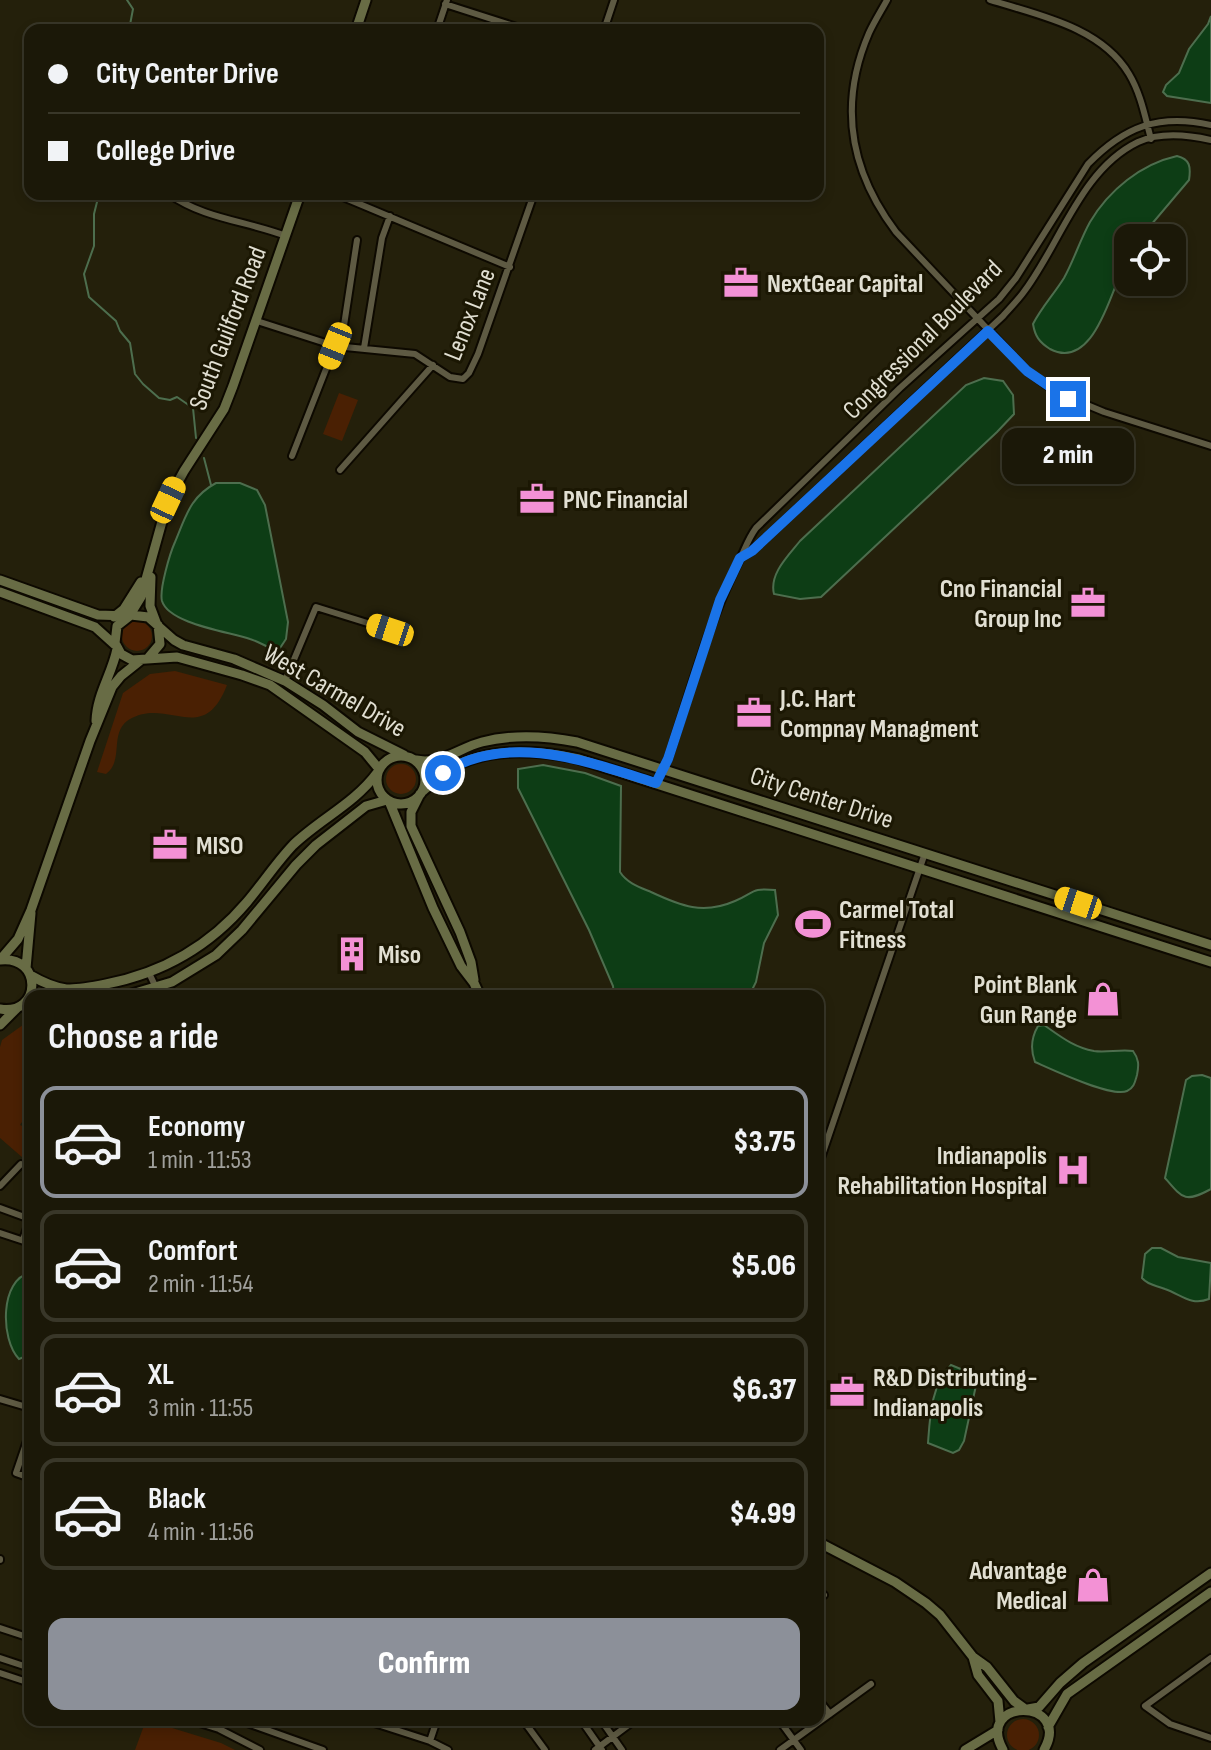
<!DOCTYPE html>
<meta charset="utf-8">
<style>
:root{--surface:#1b1808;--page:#242112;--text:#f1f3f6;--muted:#a0a09c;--line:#393729;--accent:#8c9099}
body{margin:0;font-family:"Sofia Sans Condensed",sans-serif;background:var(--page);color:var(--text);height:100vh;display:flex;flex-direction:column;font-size:30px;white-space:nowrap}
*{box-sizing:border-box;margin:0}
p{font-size:26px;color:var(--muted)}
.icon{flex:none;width:44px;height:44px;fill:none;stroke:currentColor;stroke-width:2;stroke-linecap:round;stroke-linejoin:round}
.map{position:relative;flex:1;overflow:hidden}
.drawer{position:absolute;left:24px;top:990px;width:800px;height:736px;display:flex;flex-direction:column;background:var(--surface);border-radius:16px;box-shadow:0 4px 12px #0003,0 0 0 2px var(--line)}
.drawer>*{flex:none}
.hud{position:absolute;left:24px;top:24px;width:800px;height:176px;border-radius:16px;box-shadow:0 4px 12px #0003,0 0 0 2px var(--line);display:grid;align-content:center;height:176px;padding:0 24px;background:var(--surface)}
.controls{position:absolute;left:1114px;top:224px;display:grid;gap:16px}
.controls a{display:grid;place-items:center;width:72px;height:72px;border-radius:16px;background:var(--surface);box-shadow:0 4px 12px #0003,0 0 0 2px var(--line);font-size:40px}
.end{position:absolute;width:36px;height:36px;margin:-18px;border:10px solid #1a73e8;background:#fff;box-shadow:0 0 0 4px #fff}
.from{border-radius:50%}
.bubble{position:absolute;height:56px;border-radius:16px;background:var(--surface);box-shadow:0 4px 12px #0003,0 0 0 2px var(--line);font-size:26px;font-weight:800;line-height:56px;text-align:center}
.car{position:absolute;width:24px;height:48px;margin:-24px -12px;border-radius:10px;box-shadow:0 0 6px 2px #0007;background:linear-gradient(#f5c518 24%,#345 0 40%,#f5c518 0 76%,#345 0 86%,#f5c518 0)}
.hud b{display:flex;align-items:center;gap:28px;height:76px;font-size:30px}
.hud b+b{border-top:2px solid var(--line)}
.hud i{width:20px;height:20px;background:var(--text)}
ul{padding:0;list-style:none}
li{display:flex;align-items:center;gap:24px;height:112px;margin:0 16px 12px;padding:0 8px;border:4px solid var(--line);border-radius:16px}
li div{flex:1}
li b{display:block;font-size:30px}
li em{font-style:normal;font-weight:800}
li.selected{border-color:var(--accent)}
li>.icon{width:72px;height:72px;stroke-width:1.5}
h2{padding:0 24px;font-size:36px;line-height:96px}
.cta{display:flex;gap:16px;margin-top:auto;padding:16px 24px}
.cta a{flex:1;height:92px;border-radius:16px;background:var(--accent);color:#fff;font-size:32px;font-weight:800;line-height:92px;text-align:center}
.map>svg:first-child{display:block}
.green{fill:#4a2003}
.water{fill:#0d3d15;stroke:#4d6e4e;stroke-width:2}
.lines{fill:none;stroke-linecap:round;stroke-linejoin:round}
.stream{stroke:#4d6e4e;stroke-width:2}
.street-casing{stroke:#0d0900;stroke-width:10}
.secondary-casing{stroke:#0d0900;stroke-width:13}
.street{stroke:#5e5a43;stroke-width:6}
.secondary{stroke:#686c45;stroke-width:9}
.route{stroke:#1a73e8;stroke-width:10}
.labels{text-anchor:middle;stroke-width:6;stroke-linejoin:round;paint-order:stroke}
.poi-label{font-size:26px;font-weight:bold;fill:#e1dfd2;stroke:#1b1703;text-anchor:start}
.street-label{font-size:26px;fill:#e1dfd2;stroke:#1b1703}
</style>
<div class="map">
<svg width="1211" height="1750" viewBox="0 0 1211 1750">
<rect width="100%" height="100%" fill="#24200b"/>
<!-- green -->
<path class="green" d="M339,393L358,400L342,441L323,434Z
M122 636a15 15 0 1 1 30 0a15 15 0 1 1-30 0Z
M175,671L227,685C203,747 169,697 130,719C108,732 125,760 106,774L97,772L123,693L150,674Z
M386 779a15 15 0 1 1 30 0a15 15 0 1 1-30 0Z
M27,1022H30V1110L20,1125L30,1129V1147L23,1158L0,1138V1047L2,1040Z
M1007 1735a16 16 0 1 1 32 0a16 16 0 1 1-32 0Z
M146,1720L221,1743L235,1750H135Z"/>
<!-- water -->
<path class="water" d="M1211,16V103L1167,96L1163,92L1166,85L1179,73L1189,49L1208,24Z
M1177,156C1190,159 1191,167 1189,180L1140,238H1128C1128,245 1130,256 1127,263C1124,270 1119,277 1116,285C1106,309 1088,369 1050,349C1039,342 1035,336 1033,324C1041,308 1054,294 1064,278C1074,260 1080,240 1090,222C1109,190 1141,164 1177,156Z
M984,378L1003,381L1013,395L1014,414L997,432L821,597L800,599L774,594C769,574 788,556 800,541L966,385Z
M216,483H240L257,490L265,505L288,622L286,639L278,651C268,648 260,642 250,639C230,632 169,624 162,601C159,590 170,553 175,542C186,516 190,497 216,483Z
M543,765L585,773L621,786L620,872C627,883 639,887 651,892C681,906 703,915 735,901C756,892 750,888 775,890L778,915L764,943L756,982L749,996H614L613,986L589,930L518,788V769Z
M1044,1025C1060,1036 1073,1047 1094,1051C1106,1053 1120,1049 1133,1051C1139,1059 1139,1065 1137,1075C1135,1082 1134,1088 1127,1091C1112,1098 1051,1069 1035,1062C1030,1049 1031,1038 1038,1026Z
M1202,1075L1211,1078V1189C1185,1203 1183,1199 1165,1178L1186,1080L1192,1076Z
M1152,1248H1161L1178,1257L1211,1263L1209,1299C1191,1306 1182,1295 1165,1289C1156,1285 1149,1286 1142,1278L1145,1254Z
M30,1273V1323L24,1357L19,1359C0,1339 0,1279 30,1273Z
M951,1365L978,1376L964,1441L959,1450L953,1453L928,1443C930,1416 931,1385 951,1365Z"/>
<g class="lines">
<!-- stream -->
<path class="stream" d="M127,0L133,9L129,30
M92,194L97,202L94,214V246L84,274L89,297L116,321L120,331L130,343L135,374L143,384L159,398L170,400L177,397L193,408L196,438
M204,458L211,485"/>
<!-- street casing -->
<g class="street-casing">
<path id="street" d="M887,0C881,11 874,22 869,33C838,105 850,171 896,232L1027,371L1056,392L1104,412L1211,446
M990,0C1038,15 1101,27 1129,74C1141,94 1145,117 1151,139
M445,4L526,30
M437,30L447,0
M604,30L614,0
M169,194C204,219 247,221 286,236
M338,195L510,267
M257,321L335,346L415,354L450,377L463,379L469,373L478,354L534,194
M341,345L357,240
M364,348L382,238L390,216
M292,456L335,346
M340,470L433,365
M740,558L752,551L1003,316C1009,309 1017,301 1023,293C1060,245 1080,170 1138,142C1160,132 1189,135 1211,140
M285,681L316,607L390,630
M656,783L668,759C690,692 708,624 739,561C745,549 748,539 756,528L900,388L999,299L1016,278L1088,164C1124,127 1159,113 1211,125
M149,973L160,996
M818,1167L925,853
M0,1186L21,1164L30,1167
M0,1208L30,1219
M0,1233L30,1243
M23,1240L30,1219
M0,1399L30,1408
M30,1432L16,1473L30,1478
M0,1559V1560
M818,1590L824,1595
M0,1628L30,1638
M0,1658L30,1668
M1211,1658L1145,1706L1170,1724L1211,1738
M0,1673L30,1683
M818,1699L830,1714
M190,1720L219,1729L260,1750
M239,1720L323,1750
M365,1720L430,1741L448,1750
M523,1720L545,1750
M581,1720L602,1750
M601,1720L622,1750
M779,1720L801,1750
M430,1741L437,1720
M595,1750L635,1720
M780,1750L871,1684"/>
</g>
<!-- secondary casing -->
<g class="secondary-casing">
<path id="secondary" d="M356,30L366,0
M151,577L150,606L156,622
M0,580L98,615L127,616
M0,592L95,627L115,645
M130,615L141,597L168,500L184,471L224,409L233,386L300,194
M114,617L124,609L141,582
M149,657L160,644L158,625
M96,721C97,694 112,674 117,649
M377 780a24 24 0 1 1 48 0a24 24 0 1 1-48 0Z
M416,760C441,765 459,748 482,742C513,734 546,736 577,742L1211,945
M379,769L365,752L270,685L242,675L177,657L132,660L121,654L115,643L117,626L131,615L148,617L174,640L183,645L234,659L285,681L323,705L358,732L404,755
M423,791C433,783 441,773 453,767C490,747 539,750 579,759L1211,962
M420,794L411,812V826L460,932L471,962L474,980
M389,801L433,908L461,966L474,983L480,996
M0,960L18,939L31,910L90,741L112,687L121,676L141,660
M0,960C43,955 42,1016 0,1009
M26,968L31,913
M30,975C61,993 71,991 106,984C163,973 209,947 247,902C263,883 276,863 293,845C320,819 354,804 377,773
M125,996L172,982L216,955L242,930L296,865L316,845L366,806L387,800
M0,1025L17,1008
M818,1542L895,1582L926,1603L940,1615L973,1657L987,1667L1014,1701L1025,1709
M973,1657L978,1675L998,1701L1000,1722
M1028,1709L1039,1707L1060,1683L1083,1663L1211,1573
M1048,1727L1067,1694L1211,1592
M965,1750L998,1730
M1003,1750C974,1697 1073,1698 1044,1750"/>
</g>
<!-- street -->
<use href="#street" class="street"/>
<!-- secondary -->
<use href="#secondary" class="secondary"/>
</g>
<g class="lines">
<!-- route -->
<path class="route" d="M443,773C509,731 589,762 656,783L668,759L720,600L740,558L752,551L988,331L1027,371L1068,399"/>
</g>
<!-- icons -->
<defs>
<g id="office-bare" transform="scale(2.76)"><path d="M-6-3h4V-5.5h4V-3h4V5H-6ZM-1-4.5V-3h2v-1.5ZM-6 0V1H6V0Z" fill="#f391d5" stroke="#1b1703" stroke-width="2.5" paint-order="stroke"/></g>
<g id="stadium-bare" transform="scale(2.76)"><path d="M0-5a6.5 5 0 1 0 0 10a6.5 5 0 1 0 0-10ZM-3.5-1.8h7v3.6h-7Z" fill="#f391d5" stroke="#1b1703" stroke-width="2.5" paint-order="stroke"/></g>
<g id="building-bare" transform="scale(2.76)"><path d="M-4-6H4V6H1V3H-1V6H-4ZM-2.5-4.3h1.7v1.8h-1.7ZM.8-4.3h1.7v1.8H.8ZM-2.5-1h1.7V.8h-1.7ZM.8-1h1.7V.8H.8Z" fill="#f391d5" stroke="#1b1703" stroke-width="2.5" paint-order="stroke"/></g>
<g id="shop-bare" transform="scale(2.76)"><path d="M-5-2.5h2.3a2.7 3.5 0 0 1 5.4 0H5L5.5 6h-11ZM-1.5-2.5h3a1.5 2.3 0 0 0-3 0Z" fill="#f391d5" stroke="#1b1703" stroke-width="2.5" paint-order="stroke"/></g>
<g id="hospital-bare" transform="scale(2.76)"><path d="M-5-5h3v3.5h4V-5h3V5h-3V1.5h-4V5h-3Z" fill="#f391d5" stroke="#1b1703" stroke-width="2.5" paint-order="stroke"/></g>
</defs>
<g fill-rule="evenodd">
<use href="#office-bare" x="741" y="283"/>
<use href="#office-bare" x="537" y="499"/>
<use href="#office-bare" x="1088" y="603"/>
<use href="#office-bare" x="754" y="713"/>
<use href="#office-bare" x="170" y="845"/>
<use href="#stadium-bare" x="813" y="924"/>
<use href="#building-bare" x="352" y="954"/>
<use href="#shop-bare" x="1103" y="999"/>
<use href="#hospital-bare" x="1073" y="1170"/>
<use href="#office-bare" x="847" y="1392"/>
<use href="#shop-bare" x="1093" y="1585"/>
</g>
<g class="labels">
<!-- poi labels -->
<g class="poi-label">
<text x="767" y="292">NextGear Capital</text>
<text x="563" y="508">PNC Financial</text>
<text x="1062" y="597" text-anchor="end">Cno Financial<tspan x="1062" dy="30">Group Inc</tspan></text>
<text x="780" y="707">J.C. Hart<tspan x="780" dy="30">Compnay Managment</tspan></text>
<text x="196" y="854">MISO</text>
<text x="839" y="918">Carmel Total<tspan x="839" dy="30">Fitness</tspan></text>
<text x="378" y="963">Miso</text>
<text x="1077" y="993" text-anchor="end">Point Blank<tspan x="1077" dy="30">Gun Range</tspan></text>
<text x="1047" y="1164" text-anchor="end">Indianapolis<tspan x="1047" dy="30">Rehabilitation Hospital</tspan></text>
<text x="873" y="1386">R&amp;D Distributing-<tspan x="873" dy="30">Indianapolis</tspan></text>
<text x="1067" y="1579" text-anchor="end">Advantage<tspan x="1067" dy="30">Medical</tspan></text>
</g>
<!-- street labels -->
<g class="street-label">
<text transform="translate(469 314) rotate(-68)" y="9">Lenox Lane</text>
<text transform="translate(227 328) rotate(-69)" y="9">South Guilford Road</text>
<text transform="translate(922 339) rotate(-45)" y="9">Congressional Boulevard</text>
<text transform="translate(335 690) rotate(30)" y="9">West Carmel Drive</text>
<text transform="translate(822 797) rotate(18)" y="9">City Center Drive</text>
</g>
</g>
</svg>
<div class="controls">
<a><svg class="icon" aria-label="locate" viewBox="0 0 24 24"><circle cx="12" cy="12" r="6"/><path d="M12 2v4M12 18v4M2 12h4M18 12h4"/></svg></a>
</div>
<i class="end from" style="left:443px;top:773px"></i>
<i class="end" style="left:1068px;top:399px"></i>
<div class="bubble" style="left:1002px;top:428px;width:132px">2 min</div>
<i class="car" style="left:335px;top:346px;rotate:202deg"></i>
<i class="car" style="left:168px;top:500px;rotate:25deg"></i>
<i class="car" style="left:390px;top:630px;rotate:288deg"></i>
<i class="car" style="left:1078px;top:903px;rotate:288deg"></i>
<div class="hud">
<b><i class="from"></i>City Center Drive</b>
<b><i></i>College Drive</b>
</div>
<section class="drawer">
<h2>Choose a ride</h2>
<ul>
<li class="selected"><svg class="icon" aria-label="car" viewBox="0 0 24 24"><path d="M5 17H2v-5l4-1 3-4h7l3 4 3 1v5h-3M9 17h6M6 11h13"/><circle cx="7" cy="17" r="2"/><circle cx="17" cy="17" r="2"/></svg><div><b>Economy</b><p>1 min · 11:53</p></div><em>$3.75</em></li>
<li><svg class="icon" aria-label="car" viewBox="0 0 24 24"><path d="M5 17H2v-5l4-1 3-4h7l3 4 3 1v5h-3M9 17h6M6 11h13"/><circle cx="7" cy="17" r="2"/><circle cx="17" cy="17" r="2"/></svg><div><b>Comfort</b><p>2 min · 11:54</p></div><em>$5.06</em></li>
<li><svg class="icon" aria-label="car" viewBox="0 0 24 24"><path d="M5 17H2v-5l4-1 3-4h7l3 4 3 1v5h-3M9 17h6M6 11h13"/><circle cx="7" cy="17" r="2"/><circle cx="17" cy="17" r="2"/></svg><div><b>XL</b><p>3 min · 11:55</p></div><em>$6.37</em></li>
<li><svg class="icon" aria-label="car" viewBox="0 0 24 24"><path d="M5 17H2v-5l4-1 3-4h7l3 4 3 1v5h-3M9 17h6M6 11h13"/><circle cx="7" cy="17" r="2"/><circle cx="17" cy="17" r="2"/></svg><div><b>Black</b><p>4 min · 11:56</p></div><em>$4.99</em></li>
</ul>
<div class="cta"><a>Confirm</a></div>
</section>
</div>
